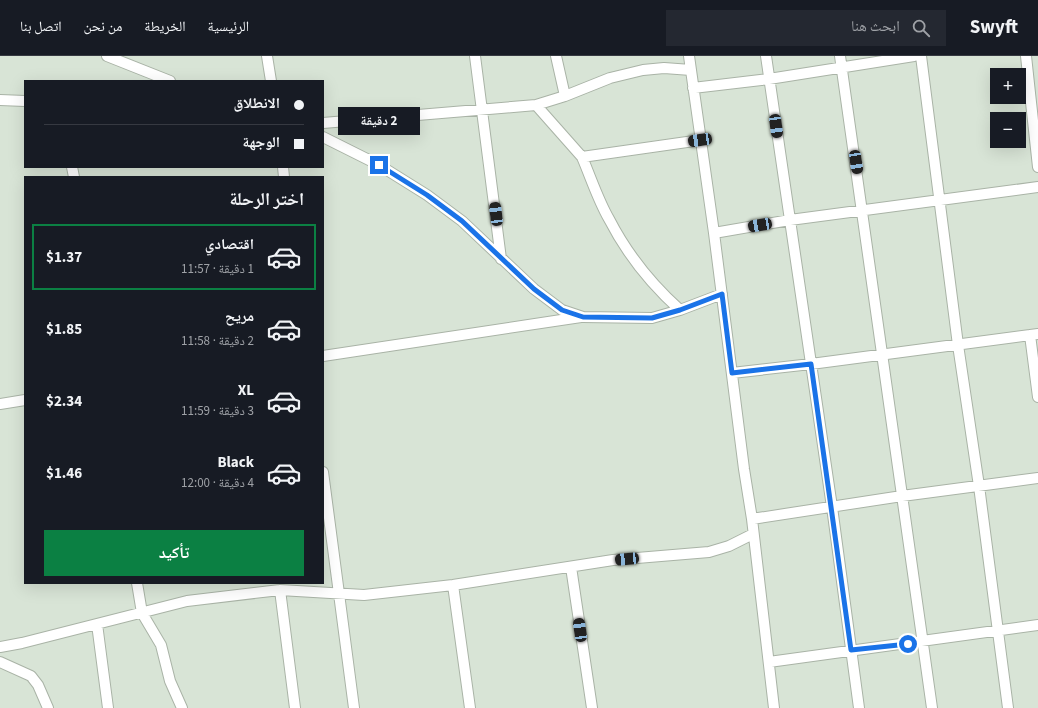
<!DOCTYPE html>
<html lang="ar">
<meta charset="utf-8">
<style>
:root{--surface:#171b24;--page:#242831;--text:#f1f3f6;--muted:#9ea1a6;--line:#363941;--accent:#0b8043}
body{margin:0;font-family:"Source Sans 3","Noto Naskh Arabic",sans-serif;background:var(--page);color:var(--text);direction:rtl;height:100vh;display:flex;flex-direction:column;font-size:15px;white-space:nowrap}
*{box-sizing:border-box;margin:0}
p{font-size:13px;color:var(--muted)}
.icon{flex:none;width:22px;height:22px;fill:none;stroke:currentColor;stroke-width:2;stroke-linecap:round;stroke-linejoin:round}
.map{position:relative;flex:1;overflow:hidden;direction:ltr}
.side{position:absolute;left:24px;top:120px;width:300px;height:408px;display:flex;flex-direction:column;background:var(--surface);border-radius:0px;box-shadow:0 4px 16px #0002;direction:rtl}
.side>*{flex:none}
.banner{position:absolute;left:24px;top:24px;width:300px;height:88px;border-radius:0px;box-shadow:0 4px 16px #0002;direction:rtl;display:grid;align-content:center;height:88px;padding:0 20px;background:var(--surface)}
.fabs{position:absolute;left:990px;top:12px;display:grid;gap:8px}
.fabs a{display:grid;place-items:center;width:36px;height:36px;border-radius:0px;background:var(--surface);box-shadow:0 4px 16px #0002;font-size:20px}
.end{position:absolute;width:18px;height:18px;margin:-9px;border:5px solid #1a73e8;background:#fff;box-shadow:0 0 0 2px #fff}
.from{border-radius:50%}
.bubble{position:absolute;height:28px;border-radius:0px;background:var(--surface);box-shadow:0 4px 16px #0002;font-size:13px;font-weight:700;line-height:28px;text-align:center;direction:rtl}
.car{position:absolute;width:12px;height:24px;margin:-12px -6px;border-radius:5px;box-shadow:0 0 3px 1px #0007;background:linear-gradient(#222 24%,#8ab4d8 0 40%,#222 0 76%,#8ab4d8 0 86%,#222 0)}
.banner b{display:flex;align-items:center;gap:14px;height:38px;font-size:15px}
.banner b+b{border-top:1px solid var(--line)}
.banner i{width:10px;height:10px;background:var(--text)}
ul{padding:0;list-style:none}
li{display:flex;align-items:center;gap:12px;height:66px;margin:0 8px 6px;padding:0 12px;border:2px solid transparent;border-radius:0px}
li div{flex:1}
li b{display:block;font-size:15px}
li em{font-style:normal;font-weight:700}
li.on{border-color:var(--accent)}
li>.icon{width:36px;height:36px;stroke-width:1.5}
h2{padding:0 20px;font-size:18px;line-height:48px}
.cta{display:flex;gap:8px;margin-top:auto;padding:8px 20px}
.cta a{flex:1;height:46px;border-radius:0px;background:var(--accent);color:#fff;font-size:16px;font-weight:700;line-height:46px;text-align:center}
header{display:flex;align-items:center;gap:24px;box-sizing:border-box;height:56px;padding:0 20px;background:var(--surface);border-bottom:1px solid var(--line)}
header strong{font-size:19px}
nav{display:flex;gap:22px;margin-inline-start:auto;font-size:14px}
.search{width:280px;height:36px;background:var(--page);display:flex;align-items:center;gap:10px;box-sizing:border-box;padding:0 14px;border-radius:0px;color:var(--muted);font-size:15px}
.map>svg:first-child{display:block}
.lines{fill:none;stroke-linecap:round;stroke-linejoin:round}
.minor-casing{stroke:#a9b3a6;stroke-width:12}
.minor{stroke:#fff;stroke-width:10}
.route{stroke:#1a73e8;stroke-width:5}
</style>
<header>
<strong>Swyft</strong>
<div class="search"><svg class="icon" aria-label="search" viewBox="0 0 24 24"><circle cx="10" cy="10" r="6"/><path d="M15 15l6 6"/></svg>ابحث هنا</div>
<nav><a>الرئيسية</a><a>الخريطة</a><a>من نحن</a><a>اتصل بنا</a></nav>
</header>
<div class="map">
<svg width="1038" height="652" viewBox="0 0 1038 652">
<rect width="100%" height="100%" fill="#d8e4d6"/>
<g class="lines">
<!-- minor casing -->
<g class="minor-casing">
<path id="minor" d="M107,0L170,25
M267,0L271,25
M475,0L501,203
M556,0L565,40
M689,0L714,177L744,413L752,463L774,652
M766,0L832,451L859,652
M840,0L932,652
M921,0L958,289L979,430L1008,652
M1026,0L1038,111
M693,32L769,23L914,0
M0,44L25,45
M536,49L582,101
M323,67L536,49L565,40L610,22L643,14L664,12L691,14
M323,81L379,109L427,139L462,165L534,233L562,254L583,261L652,262L680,254L722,238
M72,111L74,121
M283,111L284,121
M714,177L790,164L1038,131
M680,254C651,228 627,198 609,163C598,144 591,122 582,101L701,84
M1030,279L1038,341
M323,300L581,261
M732,317L811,308L1038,278
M0,348L25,344
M323,416L354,652
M752,463L902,440L1038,422
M571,511L592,652
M137,527L142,557L161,589L170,625L182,652
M453,529L470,652
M280,534L295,652
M97,568L108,652
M0,591L22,587L187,545L280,534L364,539L453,529L613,504L709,496L729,490L753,478
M0,606L31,620L38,629L48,652
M769,606L1038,569"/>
</g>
<!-- minor -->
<use href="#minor" class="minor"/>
</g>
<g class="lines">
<!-- route -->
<path class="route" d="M379,109L427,139L462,165L534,233L562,254L583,261L652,262L680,254L722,238L732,317L811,308L851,594L908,588"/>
</g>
</svg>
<div class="fabs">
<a>+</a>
<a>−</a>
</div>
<i class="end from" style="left:908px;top:588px"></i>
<i class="end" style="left:379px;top:109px"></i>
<div class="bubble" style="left:338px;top:51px;width:82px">2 دقيقة</div>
<i class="car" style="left:776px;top:70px;rotate:172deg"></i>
<i class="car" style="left:700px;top:84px;rotate:262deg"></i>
<i class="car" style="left:856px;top:106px;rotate:171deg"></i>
<i class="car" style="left:496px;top:158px;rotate:353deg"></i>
<i class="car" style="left:760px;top:169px;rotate:260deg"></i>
<i class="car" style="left:627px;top:503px;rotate:265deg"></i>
<i class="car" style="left:580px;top:574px;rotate:352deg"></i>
<div class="banner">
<b><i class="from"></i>الانطلاق</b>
<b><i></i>الوجهة</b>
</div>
<section class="side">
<h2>اختر الرحلة</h2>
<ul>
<li class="on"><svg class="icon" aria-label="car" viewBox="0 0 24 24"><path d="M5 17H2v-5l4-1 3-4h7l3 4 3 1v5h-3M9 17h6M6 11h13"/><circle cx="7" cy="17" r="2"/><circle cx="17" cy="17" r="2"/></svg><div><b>اقتصادي</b><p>1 دقيقة · 11:57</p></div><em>$1.37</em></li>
<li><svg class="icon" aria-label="car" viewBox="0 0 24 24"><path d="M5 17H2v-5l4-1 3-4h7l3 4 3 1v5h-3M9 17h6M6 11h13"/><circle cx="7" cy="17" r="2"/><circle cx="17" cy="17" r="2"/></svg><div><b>مريح</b><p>2 دقيقة · 11:58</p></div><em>$1.85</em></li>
<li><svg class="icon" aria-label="car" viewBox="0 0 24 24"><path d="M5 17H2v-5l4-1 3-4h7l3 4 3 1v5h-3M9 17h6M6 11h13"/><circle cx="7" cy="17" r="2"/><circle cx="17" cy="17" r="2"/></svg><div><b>XL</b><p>3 دقيقة · 11:59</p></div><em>$2.34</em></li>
<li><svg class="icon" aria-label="car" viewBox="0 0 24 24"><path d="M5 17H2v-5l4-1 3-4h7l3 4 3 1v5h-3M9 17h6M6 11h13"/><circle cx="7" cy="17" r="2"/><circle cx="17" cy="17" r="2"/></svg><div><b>Black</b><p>4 دقيقة · 12:00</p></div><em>$1.46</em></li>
</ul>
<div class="cta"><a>تأكيد</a></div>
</section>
</div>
